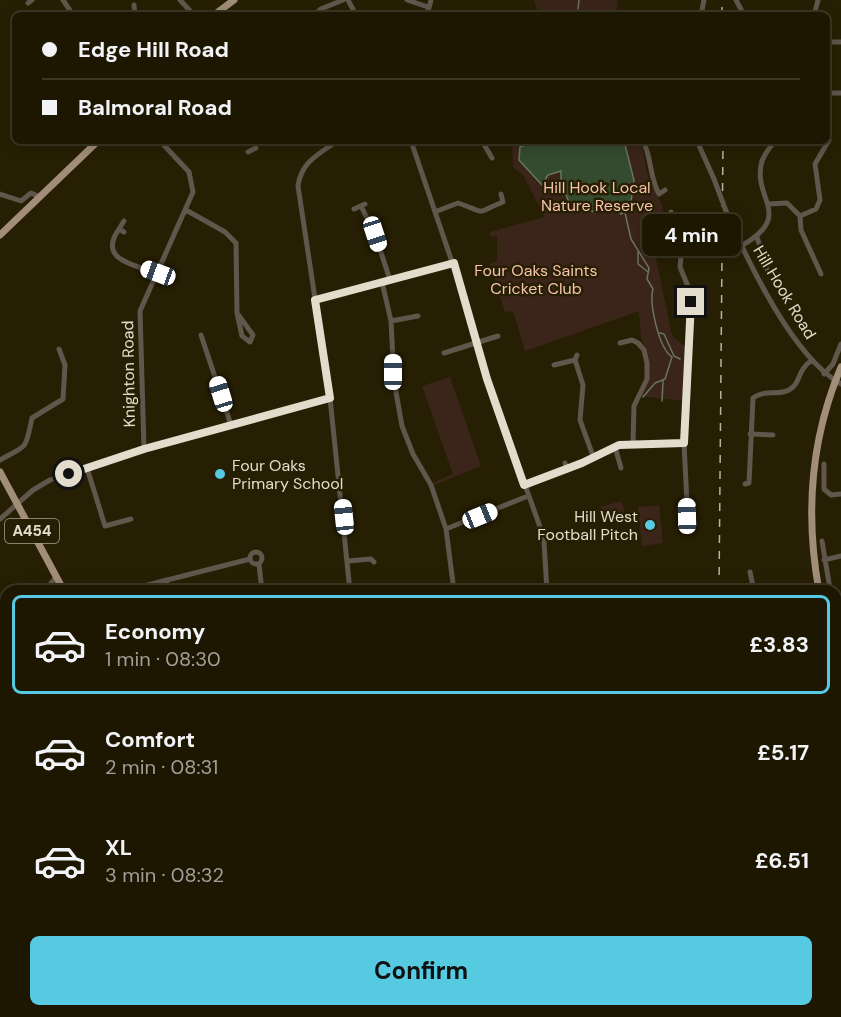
<!DOCTYPE html>
<meta charset="utf-8">
<style>
:root{--surface:#1d1702;--page:#25200c;--text:#f1f3f6;--muted:#a09f99;--line:#3b3624;--accent:#55cae0}
body{margin:0;font-family:"DM Sans",sans-serif;background:var(--page);color:var(--text);height:100vh;display:flex;flex-direction:column;font-size:22px;white-space:nowrap}
*{box-sizing:border-box;margin:0}
p{font-size:20px;color:var(--muted)}
.icon{flex:none;width:33px;height:33px;fill:none;stroke:currentColor;stroke-width:2;stroke-linecap:round;stroke-linejoin:round}
.map{position:relative;flex:1;overflow:hidden}
.details{position:absolute;left:0px;top:585px;width:842px;height:432px;display:flex;flex-direction:column;background:var(--surface);border-radius:18px 18px 0 0;box-shadow:0 3px 15px #0003,0 0 0 2px var(--line)}
.details>*{flex:none}
.top-card{position:absolute;left:12px;top:12px;width:818px;height:132px;border-radius:9px;box-shadow:0 3px 15px #0003,0 0 0 2px var(--line);display:grid;align-content:center;height:132px;padding:0 30px;background:var(--surface)}
.end{position:absolute;width:27px;height:27px;margin:-14px;border:8px solid #e2dccc;background:#111;box-shadow:0 0 0 3px #111}
.from{border-radius:50%}
.bubble{position:absolute;height:42px;border-radius:9px;background:var(--surface);box-shadow:0 3px 15px #0003,0 0 0 2px var(--line);font-size:20px;font-weight:700;line-height:42px;text-align:center}
.car{position:absolute;width:18px;height:36px;margin:-18px -9px;border-radius:8px;box-shadow:0 0 4px 2px #0007;background:linear-gradient(#fff 24%,#345 0 40%,#fff 0 76%,#345 0 86%,#fff 0)}
.top-card b{display:flex;align-items:center;gap:21px;height:57px;font-size:22px}
.top-card b+b{border-top:2px solid var(--line)}
.top-card i{width:15px;height:15px;background:var(--text)}
ul{padding:10px 0 0;list-style:none}
li{display:flex;align-items:center;gap:18px;height:99px;margin:0 12px 9px;padding:0 18px;border:3px solid transparent;border-radius:9px}
li div{flex:1}
li b{display:block;font-size:22px}
li em{font-style:normal;font-weight:700}
li.on{border-color:var(--accent)}
li>.icon{width:54px;height:54px;stroke-width:1.5}
.button{display:flex;gap:12px;margin-top:auto;padding:12px 30px}
.button a{flex:1;height:69px;border-radius:9px;background:var(--accent);color:#111;font-size:24px;font-weight:700;line-height:69px;text-align:center}
.map>svg:first-child{display:block}
.green{fill:#3b251b}
.water{fill:#344b2f;stroke:#68765e;stroke-width:1.5}
.lines{fill:none;stroke-linecap:round;stroke-linejoin:round}
.stream{stroke:#68765e;stroke-width:1.5}
.minor{stroke:#60564c;stroke-width:5}
.major{stroke:#a18d78;stroke-width:7}
.rail{stroke:#bab3a1;stroke-width:1.5;stroke-dasharray:8 8;stroke-linecap:butt}
.minor-bridge{stroke:#60564c;stroke-width:5}
.route{stroke:#e2dccc;stroke-width:8}
.poi-dot{fill:#55cae0;stroke:#271f03;stroke-width:2}
.labels{text-anchor:middle;stroke-width:5;stroke-linejoin:round;paint-order:stroke}
.shield{fill:#271f03;stroke:#aaa390;stroke-width:1.5}
.shield-label{font-size:15px;font-weight:bold;fill:#e2dccc}
.park-label{font-size:16px;fill:#f7c3ad;stroke:#271f03}
.street-label{font-size:16px;fill:#e2dccc;stroke:#271f03}
.poi-label{font-size:16px;fill:#e2dccc;stroke:#271f03;text-anchor:start}
</style>
<div class="map">
<svg width="841" height="1017" viewBox="0 0 841 1017">
<rect width="100%" height="100%" fill="#271f03"/>
<!-- green -->
<path class="green" d="M534,0H618L616,15H539Z
M512,141H640C645,154 645,167 649,179C653,191 663,202 664,214L648,220L672,336L687,348L684,401L639,396L649,366L647,352L641,337L639,311L525,351L513,311L505,312L490,264L497,261V236L491,237L490,232L545,217L523,175L513,167Z
M450,377L481,466L434,485L433,483L453,474L422,386Z
M622,501L626,521L603,524L600,507Z
M659,505L663,543L642,546L638,507Z"/>
<!-- water -->
<path class="water" d="M527,141H624L634,180L630,209L621,214L612,205L596,213L581,206L570,205L561,182V171L548,175L542,185L519,160L520,147L526,145Z"/>
<g class="lines">
<!-- stream -->
<path class="stream" d="M578,9L579,0
M574,15L576,11
M625,213L631,239L649,268L647,279L653,289C649,302 658,347 672,357L665,379L655,383L643,397
M638,251V264L647,271
M660,333L664,334L674,356L680,359
M662,401L663,381"/>
<!-- minor -->
<path class="minor" d="M63,0L73,15
M180,0L194,15
M348,0L356,15
M407,0L428,7
M736,0L744,15
M28,3L32,0
M134,5L135,15
M314,15L321,9L343,0
M427,15L431,0
M701,15L704,0
M814,15L818,0
M826,42H841
M826,93H841
M337,141C319,154 301,162 298,186L330,398L350,591
M411,141L468,309L487,379L539,524L544,542L547,591
M482,141L492,158
M643,141C652,158 649,176 659,194L665,190
M697,141L714,179
M248,152L256,148
M0,194L21,201L31,193L40,197
M769,204L787,203L800,216L816,209L820,200L815,164L829,140
M361,206L375,234L390,280
M354,209L365,204
M186,210L225,232L236,243L237,313L253,335L250,342L242,336L237,313
M437,211L458,203C490,214 472,214 503,202L501,194
M726,211C748,262 793,357 841,384
M671,212L674,237L682,247L680,267L691,294L684,443L688,524
M800,216L801,230L821,274
M124,221L119,229L124,232
M119,229C97,260 135,265 157,273
M757,237L768,272
M741,246C796,215 751,199 762,161C765,153 770,147 775,141
M382,282L391,321L394,381L402,426L413,454L431,485L446,529L528,496
M315,300L454,263
M391,321L418,316
M201,335L231,425
M620,343L632,340L638,343L644,350L647,363V379L634,406L633,442
M444,353L498,336
M575,360L583,385L580,420L593,456
M554,365L575,360L577,355
M824,374L833,364L841,344
M750,434L773,435
M615,447L621,468
M144,449L140,311L193,192L189,172L160,141
M0,460C29,444 25,450 32,418L63,399L65,365L59,349
M824,464V489L831,495L841,494
M87,468L105,526L131,519
M567,469L619,445L684,443
M745,484L749,483L753,398C765,389 778,396 789,390C802,382 796,371 812,360
M524,485L567,469L565,463
M0,519L33,490L50,480L144,449L330,398
M446,529L454,591
M688,532V524H694
M822,541L830,589
M250 558a6 6 0 1 1 12 0a6 6 0 1 1-12 0Z
M824,560L841,556
M348,561L371,559L374,562
M259,564L262,591
M750,572L754,591
M166,580L169,591
M55,591L51,583L56,577
M124,591L250,559
M0,661L6,656
M836,718L841,714
M836,732L841,759
M0,766L6,762
M0,856L6,853
M836,901H841
M412,1011L416,1017
M593,1011L595,1017
M628,1011L629,1017
M689,1011L691,1017
M742,1011L743,1017
M818,1011L821,1017
M345,1017L365,1011"/>
<!-- major -->
<path class="major" d="M214,15L234,0
M0,235L98,141
M0,472L64,591
M819,591C805,514 810,440 841,367
M836,673L841,700
M0,991L6,994
M42,1011L55,1017
M297,1011L301,1017"/>
<!-- rail -->
<path class="rail" d="M722,15V0
M719,591L723,141
M778,1011L781,1017"/>
<!-- minor-bridge -->
<path class="minor-bridge" d="M714,179L726,211"/>
</g>
<g class="lines">
<!-- route -->
<path class="route" d="M69,474L144,449L330,398L315,300L454,263L487,379L524,485L582,463L619,445L684,443L691,302"/>
</g>
<!-- markers -->
<g class="poi-dot">
<circle cx="220" cy="474" r="6"/>
<circle cx="650" cy="525" r="6"/>
</g>
<g class="labels">
<!-- shield labels -->
<rect class="shield" x="5" y="519" width="54" height="24" rx="4.5"/>
<g class="shield-label">
<text x="32" y="536">A454</text>
</g>
<!-- park labels -->
<g class="park-label">
<text x="597" y="193">Hill Hook Local<tspan x="597" dy="18">Nature Reserve</tspan></text>
<text x="536" y="276">Four Oaks Saints<tspan x="536" dy="18">Cricket Club</tspan></text>
</g>
<!-- street labels -->
<g class="street-label">
<text transform="translate(785 292) rotate(59)" y="6">Hill Hook Road</text>
<text transform="translate(128 374) rotate(-91)" y="6">Knighton Road</text>
</g>
<!-- poi labels -->
<g class="poi-label">
<text x="232" y="471">Four Oaks<tspan x="232" dy="18">Primary School</tspan></text>
<text x="638" y="522" text-anchor="end">Hill West<tspan x="638" dy="18">Football Pitch</tspan></text>
</g>
</g>
</svg>
<i class="end from" style="left:69px;top:474px"></i>
<i class="end" style="left:691px;top:302px"></i>
<div class="bubble" style="left:642px;top:214px;width:99px">4 min</div>
<i class="car" style="left:375px;top:234px;rotate:162deg"></i>
<i class="car" style="left:158px;top:273px;rotate:290deg"></i>
<i class="car" style="left:393px;top:372px;rotate:0deg"></i>
<i class="car" style="left:221px;top:394px;rotate:343deg"></i>
<i class="car" style="left:480px;top:516px;rotate:68deg"></i>
<i class="car" style="left:687px;top:516px;rotate:359deg"></i>
<i class="car" style="left:344px;top:517px;rotate:354deg"></i>
<div class="top-card">
<b><i class="from"></i>Edge Hill Road</b>
<b><i></i>Balmoral Road</b>
</div>
<section class="details">
<ul>
<li class="on"><svg class="icon" aria-label="car" viewBox="0 0 24 24"><path d="M5 17H2v-5l4-1 3-4h7l3 4 3 1v5h-3M9 17h6M6 11h13"/><circle cx="7" cy="17" r="2"/><circle cx="17" cy="17" r="2"/></svg><div><b>Economy</b><p>1 min · 08:30</p></div><em>£3.83</em></li>
<li><svg class="icon" aria-label="car" viewBox="0 0 24 24"><path d="M5 17H2v-5l4-1 3-4h7l3 4 3 1v5h-3M9 17h6M6 11h13"/><circle cx="7" cy="17" r="2"/><circle cx="17" cy="17" r="2"/></svg><div><b>Comfort</b><p>2 min · 08:31</p></div><em>£5.17</em></li>
<li><svg class="icon" aria-label="car" viewBox="0 0 24 24"><path d="M5 17H2v-5l4-1 3-4h7l3 4 3 1v5h-3M9 17h6M6 11h13"/><circle cx="7" cy="17" r="2"/><circle cx="17" cy="17" r="2"/></svg><div><b>XL</b><p>3 min · 08:32</p></div><em>£6.51</em></li>
</ul>
<div class="button"><a>Confirm</a></div>
</section>
</div>
